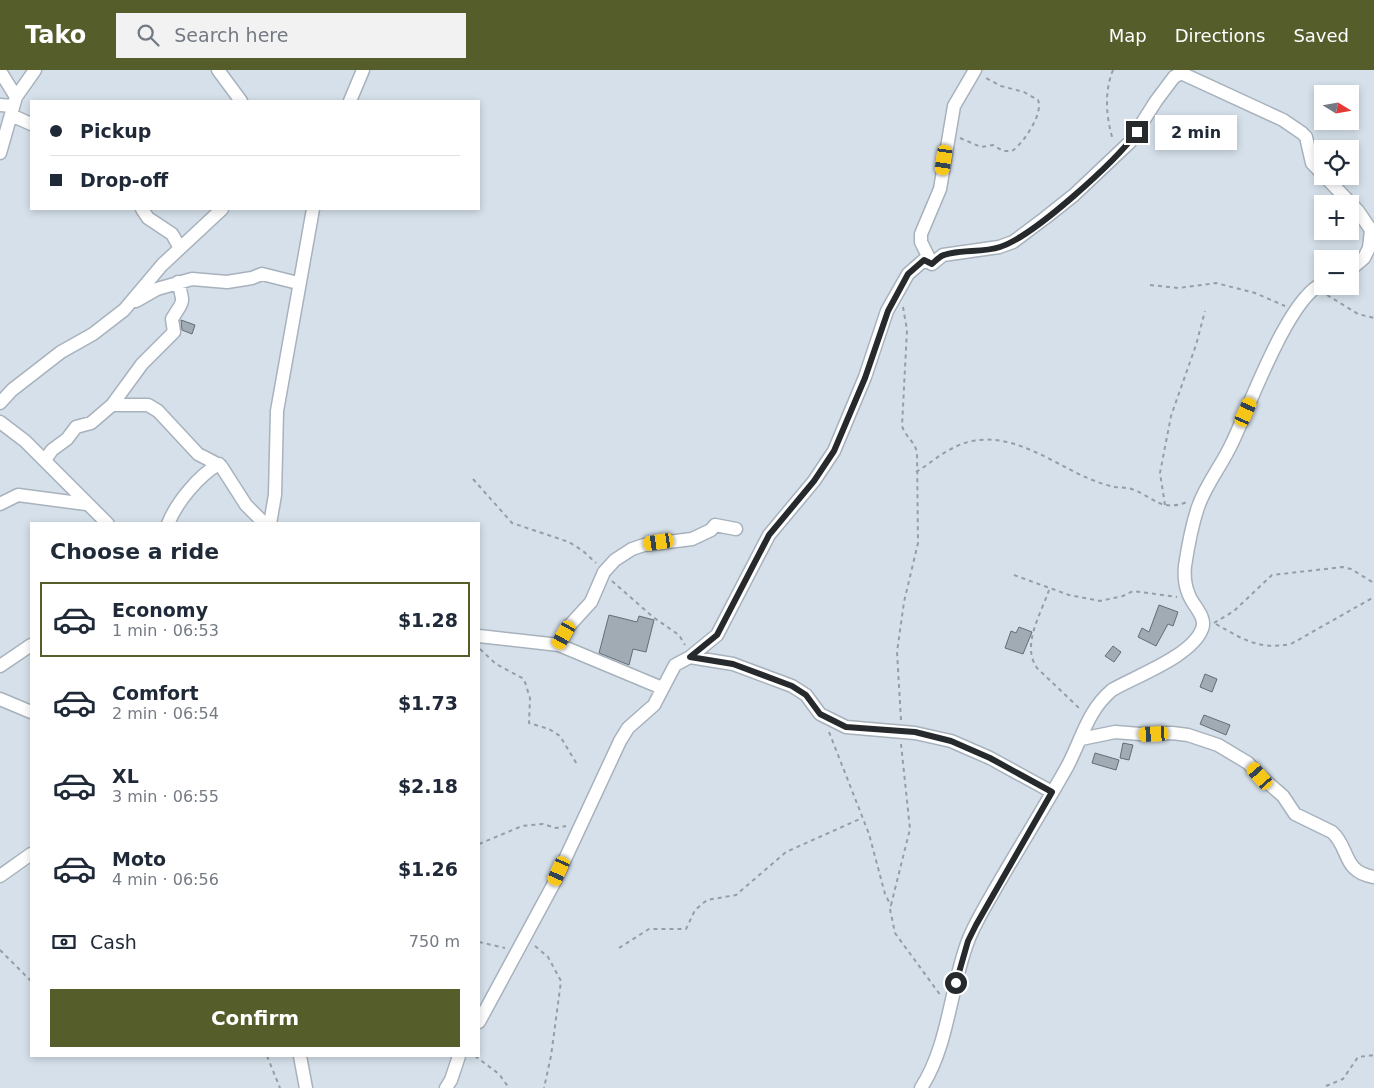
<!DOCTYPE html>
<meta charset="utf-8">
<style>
:root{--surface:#fff;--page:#f2f2f3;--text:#1f2937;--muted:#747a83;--line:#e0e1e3;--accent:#555d2b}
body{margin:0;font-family:"DejaVu Sans",sans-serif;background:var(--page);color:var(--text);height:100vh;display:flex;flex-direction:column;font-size:19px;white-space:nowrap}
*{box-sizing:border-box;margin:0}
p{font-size:16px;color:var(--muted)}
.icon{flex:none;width:28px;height:28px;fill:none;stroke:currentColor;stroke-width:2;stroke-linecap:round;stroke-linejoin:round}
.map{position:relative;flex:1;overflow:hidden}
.details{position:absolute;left:30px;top:452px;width:450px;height:535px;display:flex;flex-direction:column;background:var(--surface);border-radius:0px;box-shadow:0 2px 8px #0003}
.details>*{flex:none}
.guide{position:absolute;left:30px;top:30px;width:450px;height:110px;border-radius:0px;box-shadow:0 2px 8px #0003;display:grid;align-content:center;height:110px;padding:0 20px;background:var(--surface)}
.needle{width:32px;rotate:101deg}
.tools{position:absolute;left:1314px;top:15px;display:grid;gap:10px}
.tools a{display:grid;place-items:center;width:45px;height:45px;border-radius:0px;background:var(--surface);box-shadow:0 2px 8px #0003;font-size:25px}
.end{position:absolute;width:22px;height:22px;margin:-11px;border:6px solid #262a2d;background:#fff;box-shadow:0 0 0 2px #fff}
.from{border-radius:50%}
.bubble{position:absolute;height:35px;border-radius:0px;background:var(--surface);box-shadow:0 2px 8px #0003;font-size:16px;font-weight:800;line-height:35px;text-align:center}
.car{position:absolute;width:15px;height:30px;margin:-15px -8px;border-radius:6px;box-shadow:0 0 4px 1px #0007;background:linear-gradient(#f5c518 24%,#345 0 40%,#f5c518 0 76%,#345 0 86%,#f5c518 0)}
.guide b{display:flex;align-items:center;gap:18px;height:48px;font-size:19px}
.guide b+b{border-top:1px solid var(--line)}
.guide i{width:12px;height:12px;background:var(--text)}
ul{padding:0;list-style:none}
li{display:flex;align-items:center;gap:15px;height:75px;margin:0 10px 8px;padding:0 10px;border:2px solid transparent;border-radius:0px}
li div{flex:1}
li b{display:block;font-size:19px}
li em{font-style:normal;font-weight:800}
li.selected{border-color:var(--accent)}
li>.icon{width:45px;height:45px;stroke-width:1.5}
h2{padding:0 20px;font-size:22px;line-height:60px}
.pay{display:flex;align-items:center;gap:12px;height:55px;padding:0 20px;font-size:19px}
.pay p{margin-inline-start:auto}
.action{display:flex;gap:10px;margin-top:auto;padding:10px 20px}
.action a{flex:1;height:58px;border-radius:0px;background:var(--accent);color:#fff;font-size:20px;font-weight:800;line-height:58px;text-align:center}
header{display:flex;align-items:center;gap:30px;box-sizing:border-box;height:70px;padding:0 25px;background:var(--accent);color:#fff}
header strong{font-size:24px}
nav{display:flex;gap:28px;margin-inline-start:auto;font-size:18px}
.search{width:350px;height:45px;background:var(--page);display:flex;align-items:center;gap:12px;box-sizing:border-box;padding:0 18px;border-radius:0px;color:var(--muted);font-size:19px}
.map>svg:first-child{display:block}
.building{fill:#a1abb4;stroke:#646d75}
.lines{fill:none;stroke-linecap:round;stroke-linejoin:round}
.street-casing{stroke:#a8b2bc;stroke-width:15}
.path{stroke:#959ea5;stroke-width:2;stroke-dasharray:4 4;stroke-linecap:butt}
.street{stroke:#fff;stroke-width:12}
.route{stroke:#262a2d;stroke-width:6}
</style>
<header>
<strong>Tako</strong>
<div class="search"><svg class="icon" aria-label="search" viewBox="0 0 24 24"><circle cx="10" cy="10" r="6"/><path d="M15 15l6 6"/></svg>Search here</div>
<nav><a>Map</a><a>Directions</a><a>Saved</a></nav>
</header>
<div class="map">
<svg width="1374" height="1018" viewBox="0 0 1374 1018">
<rect width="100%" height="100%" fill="#d5e0ea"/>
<!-- building -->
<path class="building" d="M181,250L195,255L192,264L182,260Z
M1159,535L1178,542L1173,556L1168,554L1156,576L1138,567L1142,558L1149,562Z
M609,545L637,552L639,546L654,550L646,582L633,579L629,595L599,583Z
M1019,557L1032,562L1023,584L1005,578L1011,561L1016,563Z
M1113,576L1121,582L1114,592L1105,586Z
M1205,604L1217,609L1212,622L1200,617Z
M1204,645L1230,655L1226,665L1200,654Z
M1123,673L1133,675L1129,690L1120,688Z
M1095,683L1119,690L1116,700L1092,693Z"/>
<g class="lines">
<!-- street casing -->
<g class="street-casing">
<path id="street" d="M218,0L241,31
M0,1L16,27
M350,31L363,0
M0,35L13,36
M11,45L31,54
M0,83L16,27L35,0
M142,139L148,148L172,164L180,178
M932,194L921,172V164L940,119L954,36L975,0
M136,231L157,219L192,209L227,212L252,208L262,204L298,213
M0,333L12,320L61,282L93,264L124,240L162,195L222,139
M112,335H148L158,341L198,384L221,396L246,435L265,454
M0,352L25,371L108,454
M45,390L52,380L67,369L76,357L91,353L112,335L142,294L174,262L172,249C183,230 185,236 178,212
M0,434L18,425L86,434
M168,454C176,433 199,405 219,394
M270,454L275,425L277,341L313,139
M479,566L559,575L662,618
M559,575L570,555L591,532L604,502L615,490L632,479L644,475L692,469L711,460L715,455L736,459
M690,587L733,594L792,616L806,625L820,644L846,657L915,663L951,671L990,688L1052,722
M0,596L31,575
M0,629L31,642
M1081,669L1115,662L1140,664L1172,663L1188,665L1218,675L1248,693L1260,706L1283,726L1295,744L1332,762C1350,778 1342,802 1374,807
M0,806L31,784
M479,952L553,815L620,671L628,658L654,635L675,595L690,587L717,565L769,465L814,411L834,381L865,307L887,241L908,204L924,190L932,194L943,185L999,177L1013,172L1045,148L1074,125L1130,72L1156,31L1174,7L1181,3L1283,50L1302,63L1306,67L1312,93L1358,141L1371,160L1369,178L1364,188L1350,200
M300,986L306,1018
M446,1018L451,1010L459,986
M921,1018C949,975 950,918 968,871C975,853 985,837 994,821C1018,779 1044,738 1067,697C1082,669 1087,641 1112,620C1136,606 1192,586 1202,559C1207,547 1193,536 1189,525C1185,516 1184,506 1185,496C1188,476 1192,455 1198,437C1206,414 1222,395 1232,373C1249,338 1288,228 1322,214"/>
</g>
<!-- path -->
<path class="path" d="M1113,0C1104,22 1106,47 1113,70
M960,68L981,77L993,75L1003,81H1012C1023,74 1044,43 1038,30L1024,22L1001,16L984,7
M1150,215L1179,218L1216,213L1255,223L1285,236
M1327,225L1358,244L1374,248
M916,402C928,395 939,385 951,379C993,356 1032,380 1069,399C1082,406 1100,414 1115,417C1121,418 1128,417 1134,420C1155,428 1161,442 1187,432
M473,409L512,453L569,472L583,481L596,493
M1165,435L1160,403L1171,346L1196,275L1205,241
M1014,505L1069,525L1100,531L1123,526L1133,521L1177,527
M612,511L653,547L679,565L685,575
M1049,520C1041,544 1021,575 1037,598L1080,639
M1214,553L1234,541L1272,505L1343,497L1351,499L1374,513
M1216,554C1244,570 1259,580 1291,574L1374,527
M480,579L496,594L524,609L530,628L529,653L549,659L560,666L578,696
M901,650L897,582L904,532L918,473L917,382C914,371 905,366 902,356L907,260L903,237
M829,662L869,764L885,824L891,836
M901,674L910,759L890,839L895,863L941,926
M479,774L522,756L543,754L556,758L566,756
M479,872L505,878
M535,876L548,887L561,911L551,986L544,1018
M619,878L649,859H686L695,840L707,830L736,825L786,782L862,748
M0,880L31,911
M267,986L280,1018
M475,986L499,1004L509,1018
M1326,1016L1343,1009L1358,987L1374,985"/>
<!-- street -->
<use href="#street" class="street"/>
</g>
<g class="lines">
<!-- route -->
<path class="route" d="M956,913L968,871L976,855L1052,722L990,688L951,671L915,662L846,657L820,644L806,625L792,616L733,594L690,587L717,565L769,465L814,411L834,381L865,308L888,241L908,204L924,190L932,194C935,191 940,186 944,185C961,179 982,183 1000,177C1034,166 1115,92 1137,62"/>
</g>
</svg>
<div class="tools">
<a><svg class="needle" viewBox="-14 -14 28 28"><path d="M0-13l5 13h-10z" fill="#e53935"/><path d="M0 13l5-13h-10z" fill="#747a83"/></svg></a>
<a><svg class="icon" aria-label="locate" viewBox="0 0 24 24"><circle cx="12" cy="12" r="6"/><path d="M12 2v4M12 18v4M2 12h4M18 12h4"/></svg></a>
<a>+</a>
<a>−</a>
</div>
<i class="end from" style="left:956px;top:913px"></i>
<i class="end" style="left:1137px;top:62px"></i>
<div class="bubble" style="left:1155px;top:45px;width:82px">2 min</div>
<i class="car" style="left:944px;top:90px;rotate:188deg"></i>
<i class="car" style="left:1246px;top:342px;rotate:24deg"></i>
<i class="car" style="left:659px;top:472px;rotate:261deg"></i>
<i class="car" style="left:564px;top:565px;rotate:209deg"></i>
<i class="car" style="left:1154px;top:664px;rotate:267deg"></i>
<i class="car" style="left:1260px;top:706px;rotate:319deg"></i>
<i class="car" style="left:559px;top:801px;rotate:204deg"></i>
<div class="guide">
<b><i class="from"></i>Pickup</b>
<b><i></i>Drop-off</b>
</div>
<section class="details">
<h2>Choose a ride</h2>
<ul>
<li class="selected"><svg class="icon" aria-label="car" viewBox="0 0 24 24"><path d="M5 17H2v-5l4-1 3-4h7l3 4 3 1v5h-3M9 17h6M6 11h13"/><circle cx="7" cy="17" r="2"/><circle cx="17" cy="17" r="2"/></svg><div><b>Economy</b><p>1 min · 06:53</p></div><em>$1.28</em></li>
<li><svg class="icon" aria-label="car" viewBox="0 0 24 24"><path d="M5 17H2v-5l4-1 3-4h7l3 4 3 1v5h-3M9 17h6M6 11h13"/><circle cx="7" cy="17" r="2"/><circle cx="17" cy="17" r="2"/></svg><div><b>Comfort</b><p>2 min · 06:54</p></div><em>$1.73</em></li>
<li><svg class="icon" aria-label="car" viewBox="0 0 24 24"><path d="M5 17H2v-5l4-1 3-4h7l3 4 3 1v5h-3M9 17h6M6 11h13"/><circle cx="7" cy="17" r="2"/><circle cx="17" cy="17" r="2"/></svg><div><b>XL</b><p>3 min · 06:55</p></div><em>$2.18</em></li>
<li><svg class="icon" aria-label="car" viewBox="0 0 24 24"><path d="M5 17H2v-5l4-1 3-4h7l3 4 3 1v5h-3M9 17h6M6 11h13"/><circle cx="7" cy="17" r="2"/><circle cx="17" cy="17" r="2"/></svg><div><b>Moto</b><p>4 min · 06:56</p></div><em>$1.26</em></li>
</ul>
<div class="pay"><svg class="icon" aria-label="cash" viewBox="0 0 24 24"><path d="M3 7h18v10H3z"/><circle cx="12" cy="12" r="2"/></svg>Cash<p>750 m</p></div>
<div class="action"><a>Confirm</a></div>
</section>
</div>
